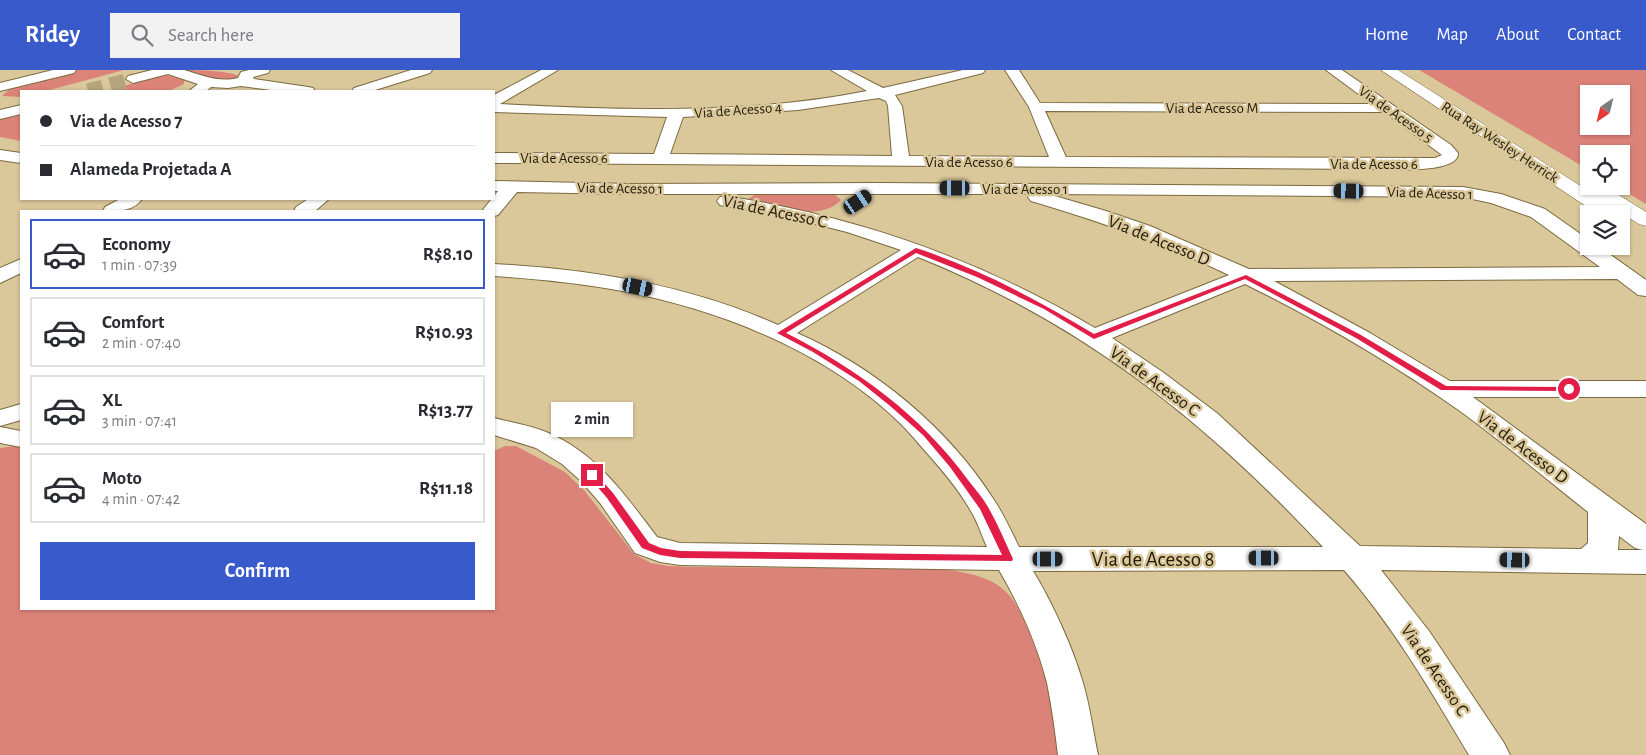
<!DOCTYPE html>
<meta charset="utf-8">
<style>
:root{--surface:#fff;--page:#f2f2f3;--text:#2b2b33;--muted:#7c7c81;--line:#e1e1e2;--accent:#395acb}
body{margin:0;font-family:"Alegreya Sans",sans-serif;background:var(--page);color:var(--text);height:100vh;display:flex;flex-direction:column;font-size:19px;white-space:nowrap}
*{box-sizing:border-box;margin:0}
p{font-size:16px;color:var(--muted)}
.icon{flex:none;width:28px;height:28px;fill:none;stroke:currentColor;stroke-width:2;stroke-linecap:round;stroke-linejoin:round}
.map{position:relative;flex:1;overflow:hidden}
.sheet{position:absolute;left:20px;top:140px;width:475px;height:400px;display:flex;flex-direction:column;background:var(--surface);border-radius:0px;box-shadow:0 1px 4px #0004}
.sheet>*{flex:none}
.guide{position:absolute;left:20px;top:20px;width:475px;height:110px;border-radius:0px;box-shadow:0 1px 4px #0004;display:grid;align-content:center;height:110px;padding:0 20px;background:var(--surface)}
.needle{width:32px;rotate:215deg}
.fabs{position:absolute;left:1580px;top:15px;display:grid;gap:10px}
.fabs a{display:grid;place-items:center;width:50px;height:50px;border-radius:0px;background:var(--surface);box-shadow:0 1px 4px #0004;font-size:25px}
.end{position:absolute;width:22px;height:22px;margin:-11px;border:6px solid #e11d48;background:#fff;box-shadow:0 0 0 2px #fff}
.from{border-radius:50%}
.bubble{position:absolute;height:35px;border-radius:0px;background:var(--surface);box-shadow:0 1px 4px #0004;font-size:16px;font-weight:700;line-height:35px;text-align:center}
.car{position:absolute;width:15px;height:30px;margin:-15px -8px;border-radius:6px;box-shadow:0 0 4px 1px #0007;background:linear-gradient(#222 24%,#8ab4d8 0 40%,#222 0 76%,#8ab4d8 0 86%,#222 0)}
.guide b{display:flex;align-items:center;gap:18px;height:48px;font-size:19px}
.guide b+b{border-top:1px solid var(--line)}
.guide i{width:12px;height:12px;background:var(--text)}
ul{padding:9px 0 0;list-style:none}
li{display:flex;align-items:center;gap:15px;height:70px;margin:0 10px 8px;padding:0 10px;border:2px solid var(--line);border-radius:0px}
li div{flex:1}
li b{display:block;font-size:19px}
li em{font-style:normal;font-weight:700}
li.on{border-color:var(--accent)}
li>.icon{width:45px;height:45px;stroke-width:1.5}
.action{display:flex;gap:10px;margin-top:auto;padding:10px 20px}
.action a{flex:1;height:58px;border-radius:0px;background:var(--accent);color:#fff;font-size:20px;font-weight:700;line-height:58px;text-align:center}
header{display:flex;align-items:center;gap:30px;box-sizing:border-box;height:70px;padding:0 25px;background:var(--accent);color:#fff}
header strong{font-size:24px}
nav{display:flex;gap:28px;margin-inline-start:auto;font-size:18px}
.search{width:350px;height:45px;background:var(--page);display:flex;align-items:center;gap:12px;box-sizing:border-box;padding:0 18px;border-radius:0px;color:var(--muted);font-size:19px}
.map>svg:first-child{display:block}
.green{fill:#dc8379;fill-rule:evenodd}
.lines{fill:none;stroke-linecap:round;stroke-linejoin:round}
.minor-tunnel{stroke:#b5a57d;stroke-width:15;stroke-dasharray:15 8;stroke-linecap:butt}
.minor-casing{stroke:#7b6a40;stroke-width:2}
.tertiary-casing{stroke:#7b6a40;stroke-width:1}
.minor{fill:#fff;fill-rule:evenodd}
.tertiary{fill:#fff;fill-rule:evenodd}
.route{fill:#e11d48}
.labels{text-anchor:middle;stroke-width:5;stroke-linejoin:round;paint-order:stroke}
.far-street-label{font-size:15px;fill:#231c0a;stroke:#dac79a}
.street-label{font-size:18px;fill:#231c0a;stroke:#dac79a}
.near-street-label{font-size:21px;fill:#231c0a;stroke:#dac79a}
</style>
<header>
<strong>Ridey</strong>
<div class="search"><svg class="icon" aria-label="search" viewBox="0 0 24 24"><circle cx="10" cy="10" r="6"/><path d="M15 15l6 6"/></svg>Search here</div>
<nav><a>Home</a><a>Map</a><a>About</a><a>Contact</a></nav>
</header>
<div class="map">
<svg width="1646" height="685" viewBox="0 0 1646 685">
<rect width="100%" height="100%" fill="#dac79a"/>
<!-- green -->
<path class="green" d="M71,0H124L46,21H21V27L2,26L12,17Z
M181,0C201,0 230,0 246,9L220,10Z
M1419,0H1646V134L1616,116H1621V84H1589V100ZM1589,24H1621V56H1589Z
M163,4L184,10V14L169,21H108Z
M21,40V71L0,67V46Z
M760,121L833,123L841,130C820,153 775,136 747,130Z
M21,375V539H494V381L505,376H516L565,402L584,420L634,484L651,493L668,496L692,497C734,497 775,498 817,498C862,498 970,489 1003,519C1037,549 1054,641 1062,685H0V378Z"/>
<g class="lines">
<!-- minor-tunnel -->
<path class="minor-tunnel" d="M88,21L133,9"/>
<!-- minor casing -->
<g class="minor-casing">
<path id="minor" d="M53,0H76L74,3L0,21V13Z
M152,0C162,0 174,0 184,0C202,5 218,13 238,8L241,2L249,0H270L268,3L253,7L254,9L308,17L313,18L315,21H279L241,16L228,18L211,17L206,21H189L198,14L168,4L133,13L126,9L128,6Z
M411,0H432L430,3L372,21H352L354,18Z
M541,0H558L500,34C621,40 747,45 867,21L831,0H848L883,18L963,0H985L983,3L895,25L902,36L909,86L1049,87L1029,37L1005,0H1019L1040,33L1372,34L1326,0H1342L1451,75L1458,83C1459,105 1381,99 1365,99L494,93V83L654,84L667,47L494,42V25ZM879,28L886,31L888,36L892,86L670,84L683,47L798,40ZM1045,41L1384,42L1442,85L1435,88L1066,87Z
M21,35V44L0,49V40Z
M0,80L21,83V93L0,90Z
M494,111L630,114L879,113L1463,117L1501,124L1545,139L1589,170V176H1598L1646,210V226L1638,225L1617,209L1274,211L1370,263L1450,311H1646V327H1473L1646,454V504L1381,500L1429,561L1504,673L1510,685H1469C1431,621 1393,556 1344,500L1033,501C1052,532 1073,578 1083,613C1090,637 1093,661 1098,685H1058C1055,661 1052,637 1047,613C1038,576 1019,534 999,500L680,495L660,492L635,483L600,433L582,412L562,394L536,378L494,365V348C514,353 538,357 557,367C601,389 628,429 657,467L680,473L987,477C982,466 978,453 972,443C960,421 943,401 926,382C918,373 910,363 901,354C827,282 722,240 622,221C580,213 537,209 494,206V194C591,199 689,215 778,255L901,180L847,162L795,149L720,135L717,131L720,127L726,126C858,147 981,190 1095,258L1229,205C1165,174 1099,151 1031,131L1028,127L1030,124H630L517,122L498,145L494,146V141H482L498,121H494ZM1048,124L1463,127L1491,133L1531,147L1600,197L1249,199L1150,156L1106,141ZM918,187C1082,253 1203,349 1323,477H1019C1011,461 1004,445 994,430C948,358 876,298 797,263ZM1245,214C1320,251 1392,293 1460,341C1504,373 1545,408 1588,442V473L1581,479L1360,476L1218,344L1164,303L1112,268ZM1619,466L1635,478L1643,480H1618Z
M120,129H142C133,142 117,141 103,141L105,137Z
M308,129H329L315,141H294L296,137Z
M21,189V203L0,213V198Z
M21,334V350L0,356V340Z
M0,357L21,361V377L0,373Z"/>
</g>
<!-- tertiary casing -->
<g class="tertiary-casing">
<path id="tertiary" d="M1381,0H1398L1590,122L1592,117H1606L1646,142V156L1639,154L1621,143L1622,144L1621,145L1598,144Z"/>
</g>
<!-- minor -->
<use href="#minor" class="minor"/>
<!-- tertiary -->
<use href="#tertiary" class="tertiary"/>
</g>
<!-- route -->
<path class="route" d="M916,178C978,198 1038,230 1094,264L1246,205L1361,265L1446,316L1569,317L1573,319L1569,321L1441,320L1356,268L1245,209L1094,269L1044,239L977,207L916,183L786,263C857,299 921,345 968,410C975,419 983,428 988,437C998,454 1005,472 1013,489L1012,491L680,488L660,485L642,478L607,428L589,407V403H595L613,423L649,473L661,478L680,481L1002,485L980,439L950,397L923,365L889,335L859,311L813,282L777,263Z"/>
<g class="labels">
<!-- far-street labels -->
<g class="far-street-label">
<text x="1212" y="43">Via de Acesso M</text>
<text transform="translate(738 40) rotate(-4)" y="5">Via de Acesso 4</text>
<text transform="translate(1396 44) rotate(35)" y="5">Via de Acesso 5</text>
<text transform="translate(1500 72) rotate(33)" y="5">Rua Ray Wesley Herrick</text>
<text x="564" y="93">Via de Acesso 6</text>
<text x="969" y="97">Via de Acesso 6</text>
<text x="1374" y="99">Via de Acesso 6</text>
<text transform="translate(620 118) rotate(1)" y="5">Via de Acesso 1</text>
<text x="1025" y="124">Via de Acesso 1</text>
<text transform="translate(1430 123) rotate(2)" y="5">Via de Acesso 1</text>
</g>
<!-- street labels -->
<g class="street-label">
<text transform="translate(775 141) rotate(12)" y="6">Via de Acesso C</text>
<text transform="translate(1159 170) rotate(22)" y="6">Via de Acesso D</text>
<text transform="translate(1155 311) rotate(36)" y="6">Via de Acesso C</text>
<text transform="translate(1523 377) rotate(37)" y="6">Via de Acesso D</text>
<text transform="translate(1435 600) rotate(56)" y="6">Via de Acesso C</text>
</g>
<!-- near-street labels -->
<g class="near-street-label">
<text x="1153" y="496">Via de Acesso 8</text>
</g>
</g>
</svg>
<div class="fabs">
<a><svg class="needle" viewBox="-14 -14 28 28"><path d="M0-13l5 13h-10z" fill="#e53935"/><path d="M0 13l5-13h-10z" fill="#7c7c81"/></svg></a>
<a><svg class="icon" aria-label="locate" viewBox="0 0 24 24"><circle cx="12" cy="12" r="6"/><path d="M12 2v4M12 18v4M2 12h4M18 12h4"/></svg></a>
<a><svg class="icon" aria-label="layers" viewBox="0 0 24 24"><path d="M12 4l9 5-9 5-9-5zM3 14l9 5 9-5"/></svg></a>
</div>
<i class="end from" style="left:1569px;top:319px"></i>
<i class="end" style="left:592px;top:405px"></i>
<div class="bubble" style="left:551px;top:332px;width:82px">2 min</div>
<i class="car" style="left:955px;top:118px;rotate:270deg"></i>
<i class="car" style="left:1349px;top:121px;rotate:271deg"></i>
<i class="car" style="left:858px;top:132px;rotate:56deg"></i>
<i class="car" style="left:638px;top:217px;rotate:102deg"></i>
<i class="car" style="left:1264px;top:488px;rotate:270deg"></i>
<i class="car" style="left:1048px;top:489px;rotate:90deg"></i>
<i class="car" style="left:1515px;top:490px;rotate:271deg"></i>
<div class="guide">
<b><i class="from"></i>Via de Acesso 7</b>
<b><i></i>Alameda Projetada A</b>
</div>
<section class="sheet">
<ul>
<li class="on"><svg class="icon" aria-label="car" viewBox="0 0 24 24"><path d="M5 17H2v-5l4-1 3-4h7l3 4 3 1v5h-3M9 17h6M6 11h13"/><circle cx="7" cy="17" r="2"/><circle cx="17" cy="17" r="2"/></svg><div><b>Economy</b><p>1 min · 07:39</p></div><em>R$8.10</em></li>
<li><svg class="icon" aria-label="car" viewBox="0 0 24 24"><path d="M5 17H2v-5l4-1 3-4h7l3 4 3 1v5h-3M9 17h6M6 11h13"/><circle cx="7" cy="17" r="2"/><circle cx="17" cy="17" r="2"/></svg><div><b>Comfort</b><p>2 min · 07:40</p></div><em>R$10.93</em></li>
<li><svg class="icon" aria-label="car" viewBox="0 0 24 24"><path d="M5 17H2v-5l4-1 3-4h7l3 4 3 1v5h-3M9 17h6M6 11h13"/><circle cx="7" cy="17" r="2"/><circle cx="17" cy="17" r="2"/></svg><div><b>XL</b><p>3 min · 07:41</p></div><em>R$13.77</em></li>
<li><svg class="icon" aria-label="car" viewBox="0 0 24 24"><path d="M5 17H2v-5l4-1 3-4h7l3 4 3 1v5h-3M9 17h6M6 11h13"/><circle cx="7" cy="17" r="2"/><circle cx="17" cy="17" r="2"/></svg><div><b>Moto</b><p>4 min · 07:42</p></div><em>R$11.18</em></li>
</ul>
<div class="action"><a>Confirm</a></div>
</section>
</div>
